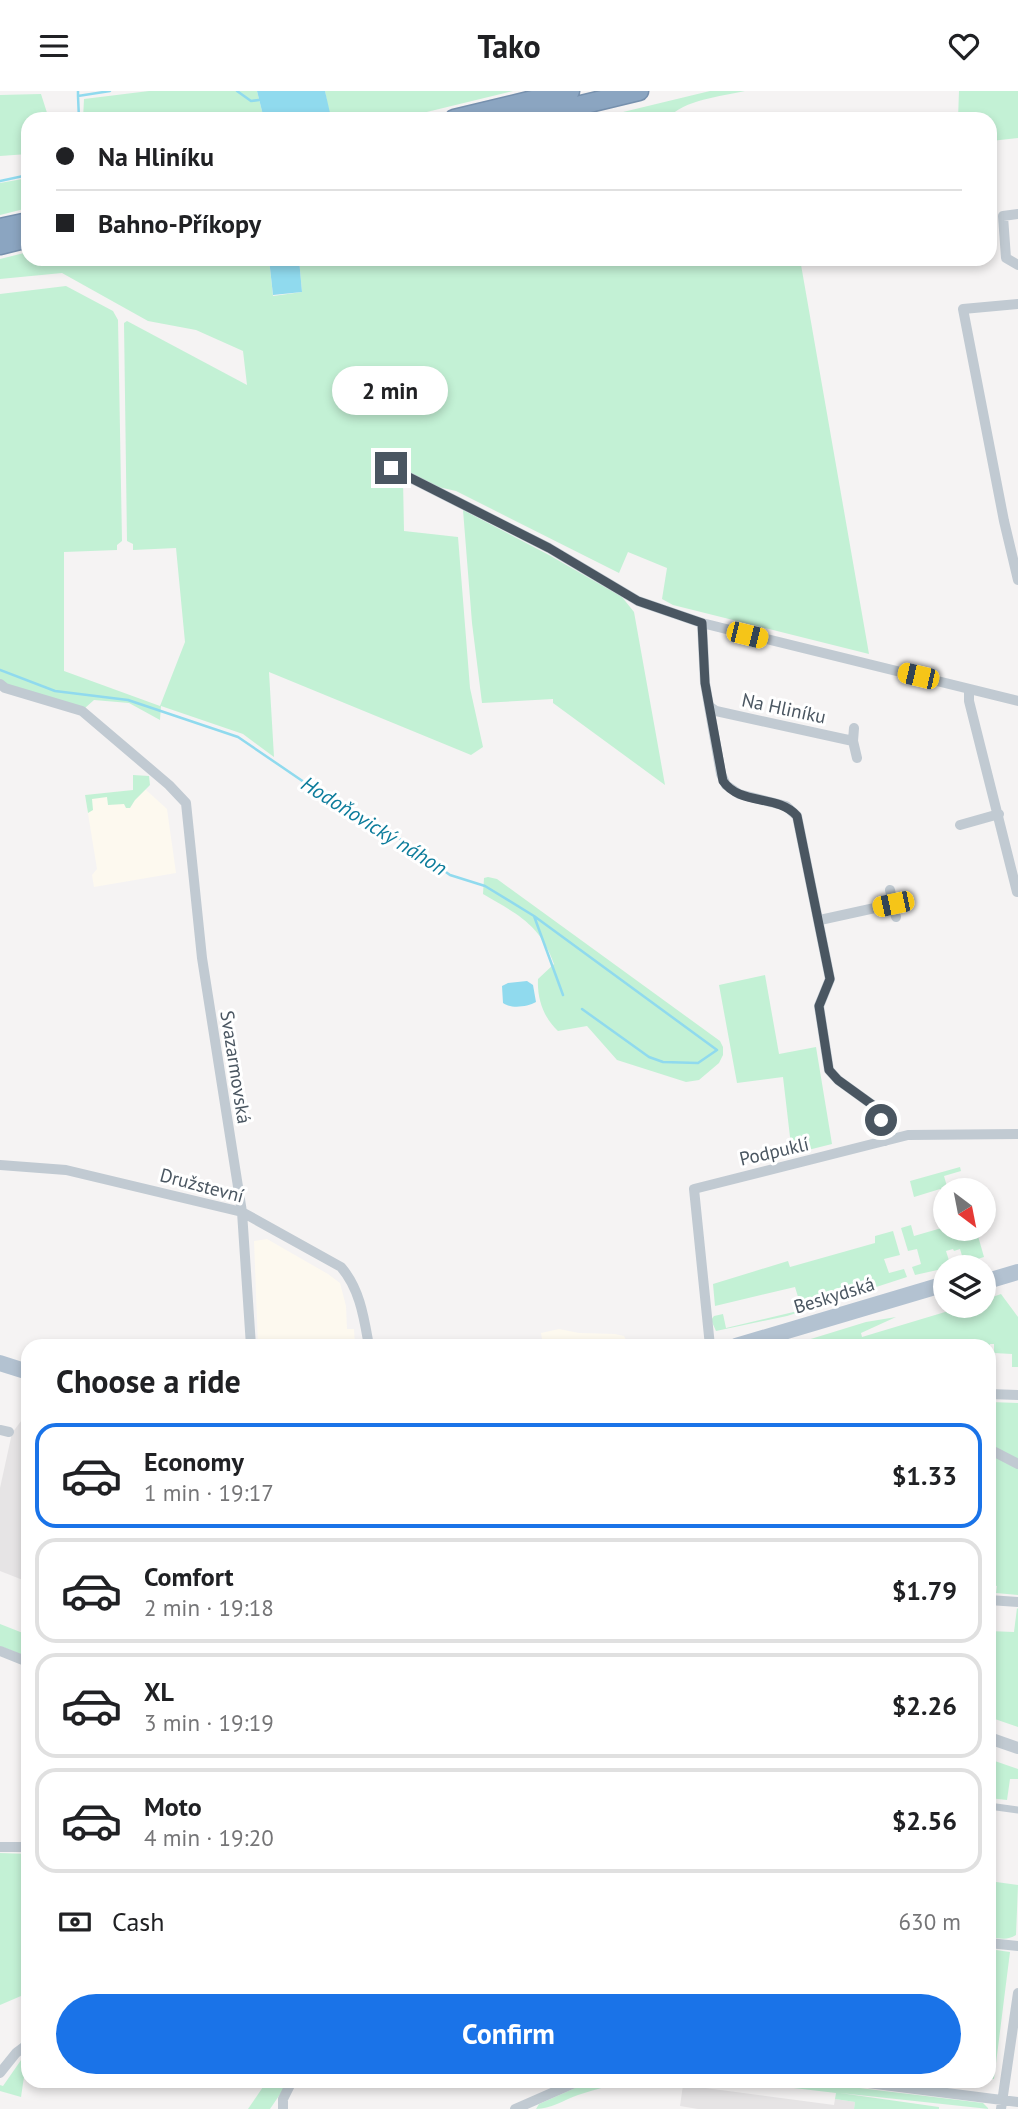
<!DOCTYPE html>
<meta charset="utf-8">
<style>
:root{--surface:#fff;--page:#f6f6f6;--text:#202124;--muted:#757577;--line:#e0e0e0;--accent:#1a73e8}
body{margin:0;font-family:"PT Sans",sans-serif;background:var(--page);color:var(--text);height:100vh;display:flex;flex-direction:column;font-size:26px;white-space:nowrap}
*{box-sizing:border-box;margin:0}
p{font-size:23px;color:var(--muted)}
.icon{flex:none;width:38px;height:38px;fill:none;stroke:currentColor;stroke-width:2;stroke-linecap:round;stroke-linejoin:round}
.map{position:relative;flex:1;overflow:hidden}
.drawer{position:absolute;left:21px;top:1248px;width:975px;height:749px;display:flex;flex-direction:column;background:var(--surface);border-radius:21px;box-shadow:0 4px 10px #0003}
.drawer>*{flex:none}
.top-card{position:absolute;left:21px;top:21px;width:976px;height:154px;border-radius:21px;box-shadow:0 4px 10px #0003;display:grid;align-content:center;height:154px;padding:0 35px;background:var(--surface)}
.needle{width:46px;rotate:148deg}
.buttons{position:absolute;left:933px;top:1087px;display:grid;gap:14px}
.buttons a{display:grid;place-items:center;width:63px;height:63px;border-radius:50%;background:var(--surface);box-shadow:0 4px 10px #0003;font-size:35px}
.end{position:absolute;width:32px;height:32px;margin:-16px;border:9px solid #4a5661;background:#fff;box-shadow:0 0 0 4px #fff}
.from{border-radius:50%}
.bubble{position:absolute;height:49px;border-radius:24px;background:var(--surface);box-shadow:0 4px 10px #0003;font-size:23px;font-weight:600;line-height:49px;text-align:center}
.car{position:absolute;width:21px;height:42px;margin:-21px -10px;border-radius:9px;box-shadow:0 0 5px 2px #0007;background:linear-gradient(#f5c518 24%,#345 0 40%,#f5c518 0 76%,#345 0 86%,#f5c518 0)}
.top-card b{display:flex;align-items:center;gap:24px;height:66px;font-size:26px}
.top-card b+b{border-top:2px solid var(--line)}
.top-card i{width:18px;height:18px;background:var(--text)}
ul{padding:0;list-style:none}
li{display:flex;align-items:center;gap:21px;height:105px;margin:0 14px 10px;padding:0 21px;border:4px solid var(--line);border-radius:21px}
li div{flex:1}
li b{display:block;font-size:26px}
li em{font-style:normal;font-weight:600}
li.selected{border-color:var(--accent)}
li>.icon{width:63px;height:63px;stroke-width:1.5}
h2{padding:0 35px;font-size:32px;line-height:84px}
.pay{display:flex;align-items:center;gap:18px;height:77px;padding:0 35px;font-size:26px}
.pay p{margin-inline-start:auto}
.action{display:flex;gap:14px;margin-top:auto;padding:14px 35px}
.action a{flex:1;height:80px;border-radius:42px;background:var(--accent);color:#fff;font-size:28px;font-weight:600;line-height:80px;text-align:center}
header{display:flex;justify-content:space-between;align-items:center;height:91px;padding:0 35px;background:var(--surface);font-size:32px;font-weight:600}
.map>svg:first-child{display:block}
.commercial{fill:#fdf9ef}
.education{fill:#e6e4e5}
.green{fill:#c3f1d5}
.water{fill:#90daee}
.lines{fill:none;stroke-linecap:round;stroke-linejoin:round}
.stream{stroke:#90daee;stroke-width:2.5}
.motorway-casing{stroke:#7690ad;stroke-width:21}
.pedestrian{stroke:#c1cad2;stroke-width:7}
.minor{stroke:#c1cad2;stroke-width:10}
.tertiary{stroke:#c1cad2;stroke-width:12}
.primary{stroke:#b3c2d1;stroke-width:16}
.motorway{stroke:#8ba5c1;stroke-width:18}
.route{stroke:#4a5661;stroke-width:9}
.labels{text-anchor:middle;stroke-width:6;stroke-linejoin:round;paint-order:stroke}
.street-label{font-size:19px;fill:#4a5661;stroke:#fff}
.water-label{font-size:21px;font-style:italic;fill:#0c7c9b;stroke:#fff}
</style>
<header><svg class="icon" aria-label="menu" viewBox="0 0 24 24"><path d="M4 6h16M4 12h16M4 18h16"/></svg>Tako<svg class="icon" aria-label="heart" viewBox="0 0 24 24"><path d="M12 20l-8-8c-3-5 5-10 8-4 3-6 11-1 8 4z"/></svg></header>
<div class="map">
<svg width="1018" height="2018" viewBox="0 0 1018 2018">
<rect width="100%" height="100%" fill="#f5f3f3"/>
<!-- commercial -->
<path class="commercial" d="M145,698L167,718L176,782L94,796L92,784L97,778L85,704Z
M267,1148L328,1183L340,1192L346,1215L347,1238H354L355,1255H258L254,1150Z
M559,1238L579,1242L615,1243L624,1245L629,1255H543L541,1242Z"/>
<!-- education -->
<path class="education" d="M28,1321V1491L0,1480V1397L12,1342Z
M683,1994L834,2014L835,2008L855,2011L854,2018H698L680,2015Z"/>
<!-- green -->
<path class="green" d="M149,0H257L264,28H83L84,8Z
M325,0H513L398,28H302L329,22Z
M710,0H745C720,6 685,8 667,28H627L623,21Z
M959,0H1018V47L991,50L990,28H958Z
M41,3L49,28H28V63L0,65V4Z
M28,87V117L0,124V92Z
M28,161V168H269L273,205L302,201L299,168H800L869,563L673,514L662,508L667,477L628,461L619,482L456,400L403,388L404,440L458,446L470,597L483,656L471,664L269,581L274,666L243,643L161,615L160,629L129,612L94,609L85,617L6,593L0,588V203L66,195L113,220L118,229L122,450L117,454V459L64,461V580L160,615L185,551L176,457L133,459V453L127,450L124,232L127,230L247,294L243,260L196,239L148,230L62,182L0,188V168Z
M463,419L549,464L622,506L634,521L665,694L553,612V608L482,612L472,532Z
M133,684L149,685L150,694L135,709L130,717H126L124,713L108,714L107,706L92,708L93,719L88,722L85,704L133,699Z
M488,786L497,788L720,950L723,956V964L719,972L699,989L686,991L617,969L587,935L558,940C543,926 537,907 538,888L554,873C540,833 517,823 483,803L484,787Z
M765,884L779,963L816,956L832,1053L792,1063L783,986L737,992L719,894Z
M960,1076L961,1080L944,1085L948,1099H945V1115L940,1098L914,1106L910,1090Z
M911,1134L914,1145L945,1136L976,1138L984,1166L968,1171L967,1167L963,1168L960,1158L954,1160L953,1158L946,1160L951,1176L915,1184L912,1176L921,1173L917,1158L908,1160L901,1137Z
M893,1140L900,1164L884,1168L889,1182L904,1178L907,1186L787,1225L716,1240L711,1229L714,1225L723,1223L726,1237L802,1219L795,1196L715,1215L713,1193L788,1170L790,1176L875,1152V1145Z
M1001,1203L1018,1226V1276H1012V1263L994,1262V1253H990V1256L959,1255L958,1249L928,1248L927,1255H788L866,1231L896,1226L861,1242L862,1246L965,1215L984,1214V1209Z
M990,1311L1018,1312V1504L996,1502L997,1495L989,1494Z
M1017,1517L1018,1518V1636L989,1626V1540L1014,1541Z
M0,1533L28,1544V1566L0,1555Z
M989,1668L1018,1678V1688H1010L1007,1709L989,1707Z
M0,1762L28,1763V1902L0,1914Z
M989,1790L1018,1794L1016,1844C1007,1850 999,1847 989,1846Z
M989,1858L1010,1861L994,1988H989Z
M28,1959L21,2006L0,2000V1994L3,1995Z
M267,1990H289L270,2018H248Z
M591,1990H633C614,1993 596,1998 578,2004C564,2009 550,2018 536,2018L539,2013Z
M734,1990H802L983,2012L989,2018L840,2002L939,2016V2018H854L855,2011L835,2008L836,2002Z"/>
<!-- water -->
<path class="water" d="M257,0H325L330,22L302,28H264Z
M269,168H299L302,201L273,204Z
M527,890L533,894L536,911C527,916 511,918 503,912L502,895L508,892Z"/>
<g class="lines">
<!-- stream -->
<path class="stream" d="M78,0V5L110,0
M237,0L251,10L259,9
M78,5L79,28
M0,90L28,84
M0,579L55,600L128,609L238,646L342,717L379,733L450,784L485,795L534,825L717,959L698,972L663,971L649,966L582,918
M534,825L563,904"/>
<!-- motorway casing -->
<g class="motorway-casing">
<path id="motorway" d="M454,28L570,0
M523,28L639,0
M0,137L28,131
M0,154L28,147"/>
</g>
<!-- pedestrian -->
<path class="pedestrian" d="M989,1715L1018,1719"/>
<!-- minor -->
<path class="minor" d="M1018,123L1003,125L1006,167L1018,174
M1018,213L963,218L1004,430L1018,489
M391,377L549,457L638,510L702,532L1018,610
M702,532L705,592L709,615L716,620L853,650
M0,593L5,597L82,620L169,694L186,712L202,867L242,1121L251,1255
M969,598V610L1017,801
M709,615L721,683L726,694L739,703L786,715L797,725L830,888L819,915L829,979L838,989L874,1015L881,1029L885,1050
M854,637L853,650L857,667
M960,734L999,723
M890,799L896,826
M820,829L893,813
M0,1074L66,1079L242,1121L341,1176C360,1198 364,1227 369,1255
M710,1255L694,1098L908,1044L1018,1043
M989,1303L1018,1304
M0,1339L9,1341
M989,1358L1018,1373
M989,1509L1018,1511
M0,1560L28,1571
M0,1756H28
M989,1852L1018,1855
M0,1982L16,1962L28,1953
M852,1990L1018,2011
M283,2018V2008L292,1990
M515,2018L579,1990
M1001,2018L1018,1902"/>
<!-- tertiary -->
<path class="tertiary" d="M989,1647L1018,1657"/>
<!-- primary -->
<path class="primary" d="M984,1191L1018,1181
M736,1255L945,1193
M0,1272L28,1281"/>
<!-- motorway -->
<use href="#motorway" class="motorway"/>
</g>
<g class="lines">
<!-- route -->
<path class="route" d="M391,377L549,457L638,510L702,532L705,592L723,690C740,715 778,703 797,725L830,888L819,915L829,979L838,989L874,1015L881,1029"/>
</g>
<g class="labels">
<!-- street labels -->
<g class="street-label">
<text transform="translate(784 617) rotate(12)" y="7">Na Hliníku</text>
<text transform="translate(236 976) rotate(81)" y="7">Svazarmovská</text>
<text transform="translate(774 1060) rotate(-13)" y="7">Podpuklí</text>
<text transform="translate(202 1094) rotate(15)" y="7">Družstevní</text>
<text transform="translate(834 1204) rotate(-17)" y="7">Beskydská</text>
</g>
<!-- water labels -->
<g class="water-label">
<text transform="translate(374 735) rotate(32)" y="7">Hodoňovický náhon</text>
</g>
</g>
</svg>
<div class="buttons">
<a><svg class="needle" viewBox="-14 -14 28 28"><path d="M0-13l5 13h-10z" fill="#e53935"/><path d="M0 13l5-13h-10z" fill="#757577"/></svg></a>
<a><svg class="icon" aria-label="layers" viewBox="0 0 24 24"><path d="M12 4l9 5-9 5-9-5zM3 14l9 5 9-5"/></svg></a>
</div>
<i class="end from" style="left:881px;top:1029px"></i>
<i class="end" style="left:391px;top:377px"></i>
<div class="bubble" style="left:332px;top:275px;width:116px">2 min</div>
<i class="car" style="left:747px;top:544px;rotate:104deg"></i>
<i class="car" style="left:918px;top:585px;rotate:283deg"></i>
<i class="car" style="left:893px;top:813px;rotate:258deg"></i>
<div class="top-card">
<b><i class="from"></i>Na Hliníku</b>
<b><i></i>Bahno-Příkopy</b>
</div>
<section class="drawer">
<h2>Choose a ride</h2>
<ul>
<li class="selected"><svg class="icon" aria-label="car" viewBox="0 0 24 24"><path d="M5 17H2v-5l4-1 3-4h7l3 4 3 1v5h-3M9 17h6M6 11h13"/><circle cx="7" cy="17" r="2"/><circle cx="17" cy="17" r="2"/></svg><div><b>Economy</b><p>1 min · 19:17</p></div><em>$1.33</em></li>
<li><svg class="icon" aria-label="car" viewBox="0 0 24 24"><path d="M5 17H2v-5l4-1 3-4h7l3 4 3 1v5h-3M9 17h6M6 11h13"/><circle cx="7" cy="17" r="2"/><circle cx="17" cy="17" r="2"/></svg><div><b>Comfort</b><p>2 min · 19:18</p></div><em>$1.79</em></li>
<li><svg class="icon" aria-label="car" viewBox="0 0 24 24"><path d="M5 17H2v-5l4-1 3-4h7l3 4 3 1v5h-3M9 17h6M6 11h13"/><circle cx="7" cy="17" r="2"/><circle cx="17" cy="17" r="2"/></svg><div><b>XL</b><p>3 min · 19:19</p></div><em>$2.26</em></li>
<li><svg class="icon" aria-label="car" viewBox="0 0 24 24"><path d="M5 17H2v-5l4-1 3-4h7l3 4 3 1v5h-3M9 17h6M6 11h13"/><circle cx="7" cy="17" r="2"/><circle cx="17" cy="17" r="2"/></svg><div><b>Moto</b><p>4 min · 19:20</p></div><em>$2.56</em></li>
</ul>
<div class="pay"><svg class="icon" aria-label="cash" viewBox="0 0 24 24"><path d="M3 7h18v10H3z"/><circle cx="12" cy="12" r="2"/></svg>Cash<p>630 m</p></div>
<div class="action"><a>Confirm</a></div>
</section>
</div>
